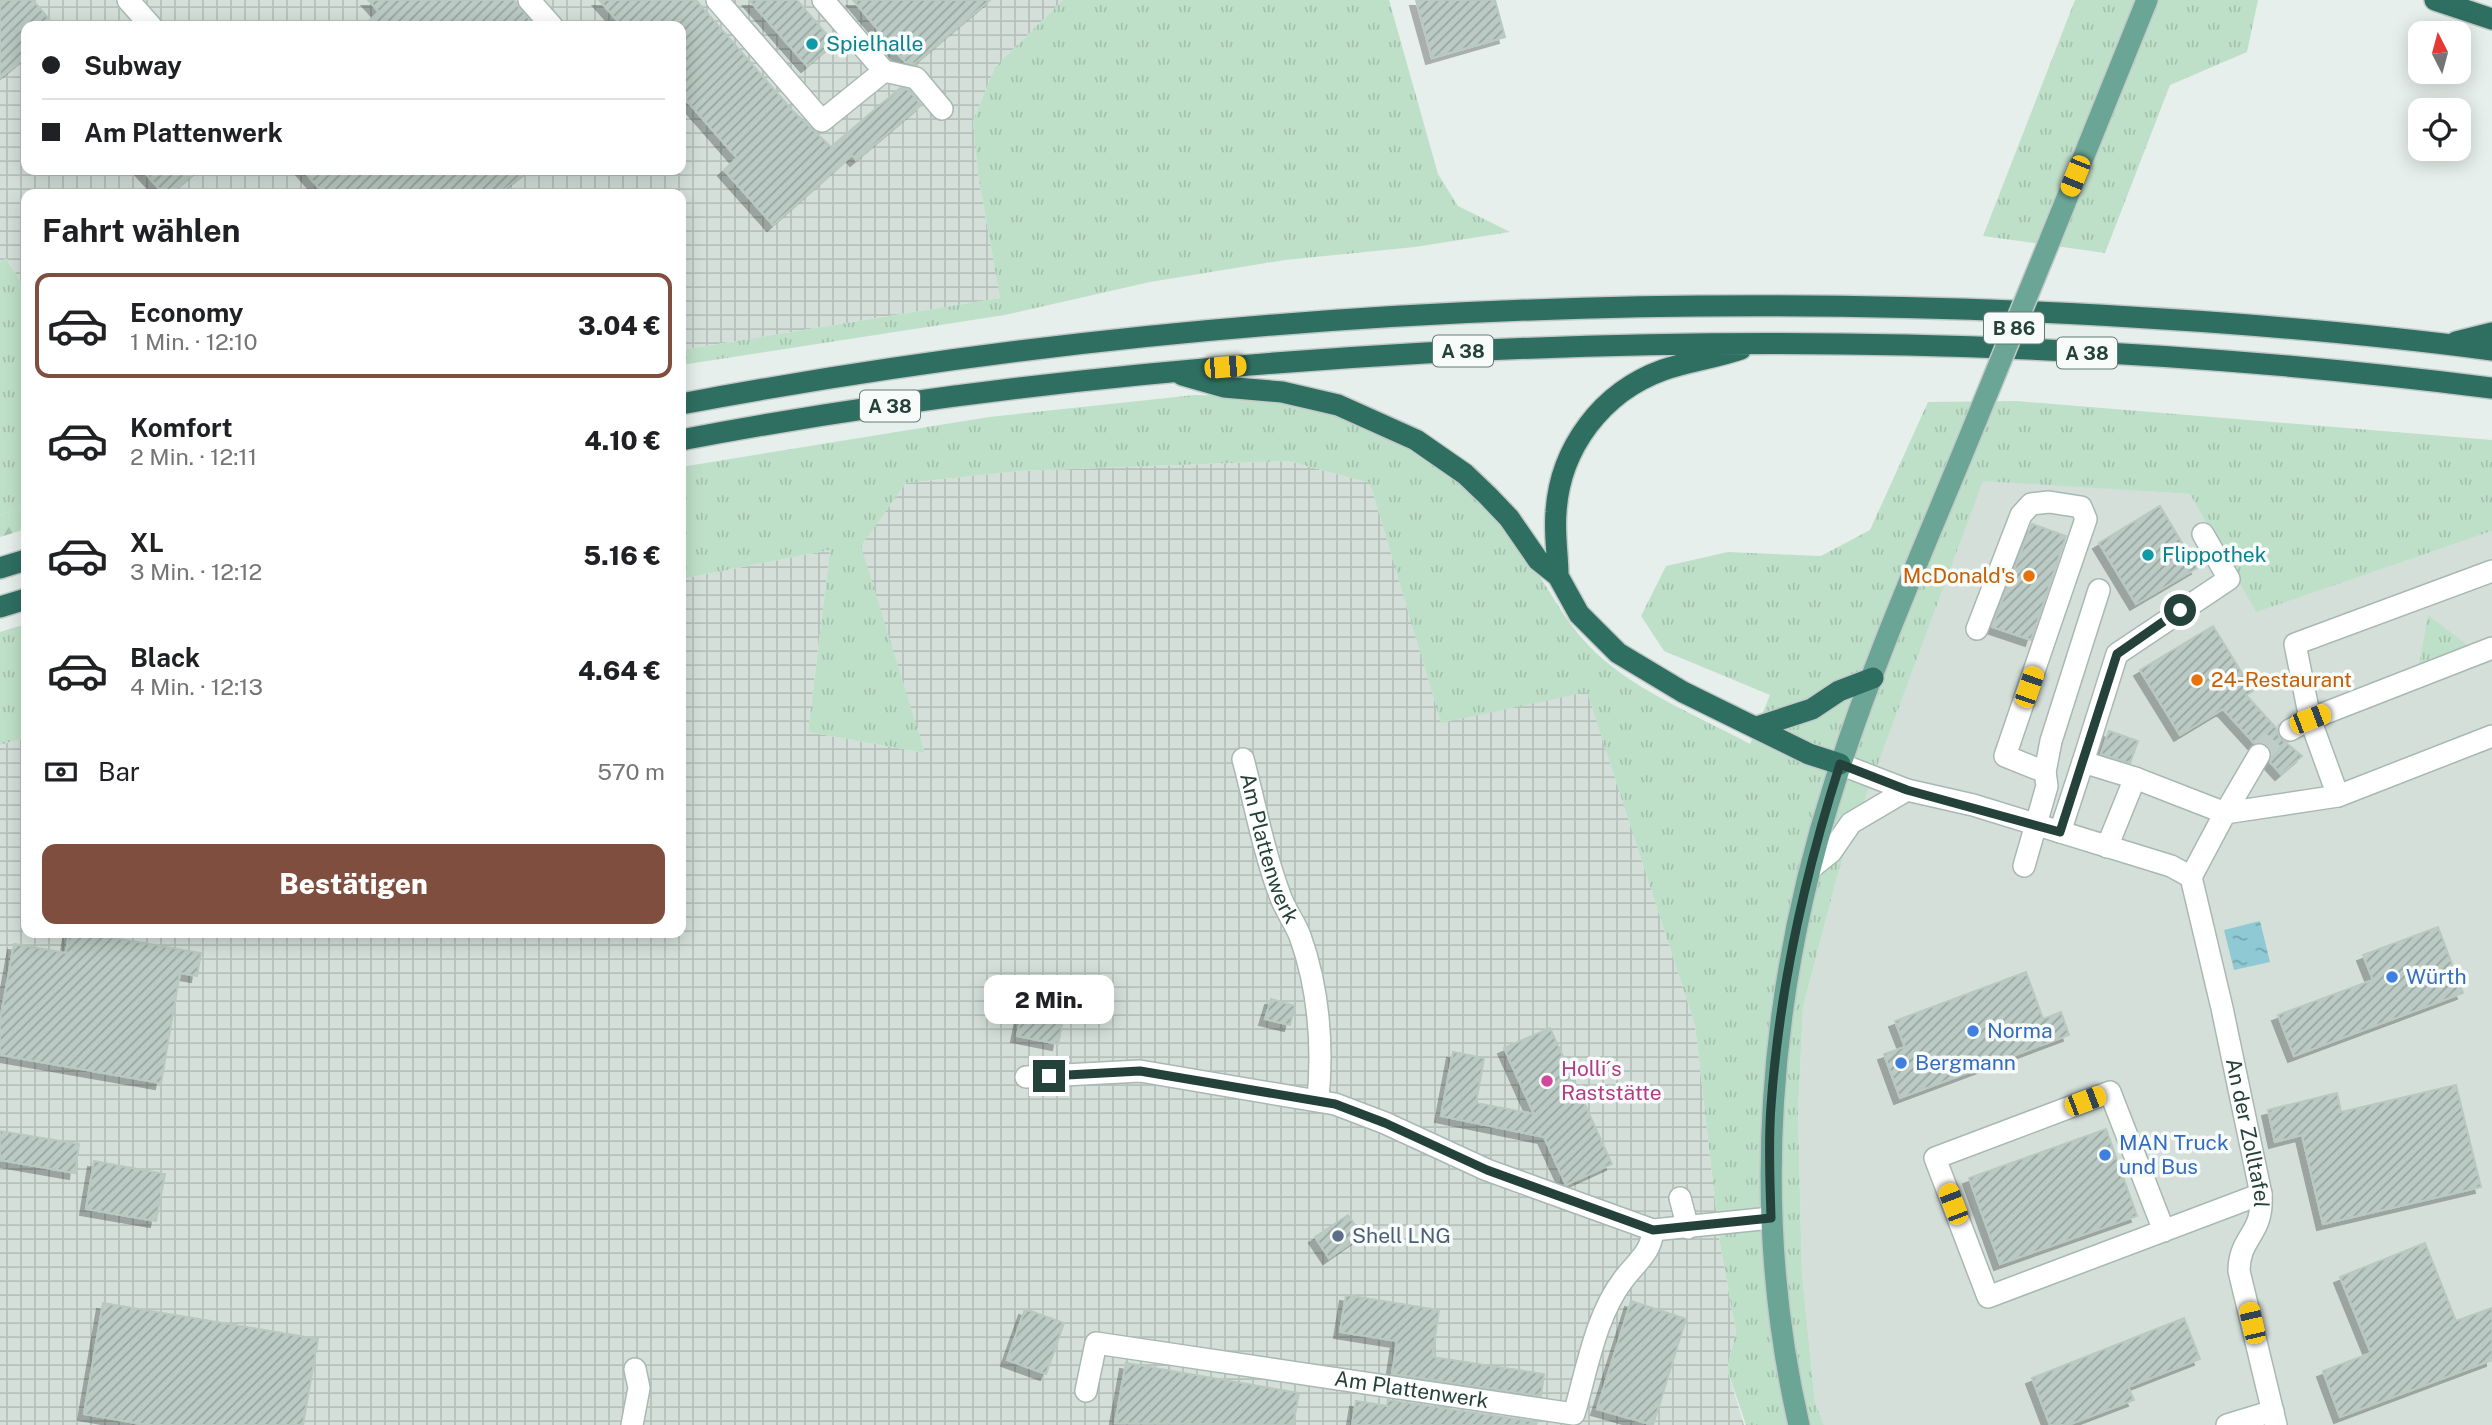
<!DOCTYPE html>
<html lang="de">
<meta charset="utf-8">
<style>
:root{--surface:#fff;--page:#f6f6f6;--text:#202124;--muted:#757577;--line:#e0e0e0;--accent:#7f4e3f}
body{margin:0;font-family:"Public Sans",sans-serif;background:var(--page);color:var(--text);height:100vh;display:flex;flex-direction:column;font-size:26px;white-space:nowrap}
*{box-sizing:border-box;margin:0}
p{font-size:23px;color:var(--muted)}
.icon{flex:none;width:38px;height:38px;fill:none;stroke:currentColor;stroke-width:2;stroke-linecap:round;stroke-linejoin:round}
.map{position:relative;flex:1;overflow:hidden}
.panel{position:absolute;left:21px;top:189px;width:665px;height:749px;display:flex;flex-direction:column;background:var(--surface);border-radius:14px;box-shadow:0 4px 18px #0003}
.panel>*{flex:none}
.hud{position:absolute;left:21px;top:21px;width:665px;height:154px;border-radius:14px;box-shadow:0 4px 18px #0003;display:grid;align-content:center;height:154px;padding:0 21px;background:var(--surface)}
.needle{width:46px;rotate:354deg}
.buttons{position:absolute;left:2408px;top:21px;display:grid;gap:14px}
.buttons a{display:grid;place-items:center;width:63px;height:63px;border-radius:14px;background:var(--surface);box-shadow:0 4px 18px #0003;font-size:35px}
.end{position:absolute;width:32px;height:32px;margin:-16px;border:9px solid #24423a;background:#fff;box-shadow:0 0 0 4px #fff}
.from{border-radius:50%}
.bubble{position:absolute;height:49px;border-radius:14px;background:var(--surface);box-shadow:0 4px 18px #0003;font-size:23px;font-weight:800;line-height:49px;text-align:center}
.car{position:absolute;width:21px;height:42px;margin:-21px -10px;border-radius:9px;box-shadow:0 0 5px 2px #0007;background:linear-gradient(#f5c518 24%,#345 0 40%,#f5c518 0 76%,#345 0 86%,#f5c518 0)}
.hud b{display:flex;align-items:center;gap:24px;height:66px;font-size:26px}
.hud b+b{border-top:2px solid var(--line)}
.hud i{width:18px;height:18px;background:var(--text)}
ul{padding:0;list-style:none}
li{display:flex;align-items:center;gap:21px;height:105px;margin:0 14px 10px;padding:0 7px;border:4px solid transparent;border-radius:14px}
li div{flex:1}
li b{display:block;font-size:26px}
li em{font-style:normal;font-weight:800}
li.selected{border-color:var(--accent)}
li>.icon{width:63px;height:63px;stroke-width:1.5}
h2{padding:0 21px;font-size:32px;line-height:84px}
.pay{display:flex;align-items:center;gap:18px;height:77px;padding:0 21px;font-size:26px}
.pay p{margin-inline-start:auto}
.action{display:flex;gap:14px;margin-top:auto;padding:14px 21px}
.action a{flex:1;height:80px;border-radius:14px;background:var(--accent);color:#fff;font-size:28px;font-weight:800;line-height:80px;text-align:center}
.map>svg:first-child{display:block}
.built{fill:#d4dfda}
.industrial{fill:url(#industrial-grid);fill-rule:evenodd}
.grass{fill:url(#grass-tufts)}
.forest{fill:url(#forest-firs)}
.water{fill:url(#water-ripples)}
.building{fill:url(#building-hatch);stroke:#b8c9c2;stroke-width:2;filter:url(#shadow)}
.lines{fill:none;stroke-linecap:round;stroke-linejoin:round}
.minor-tunnel{stroke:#bfccc8;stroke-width:21;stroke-dasharray:21 10;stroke-linecap:butt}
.minor-casing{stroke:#a8b8b2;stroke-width:24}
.major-casing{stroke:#c2cac8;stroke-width:24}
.highway-casing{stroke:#c2cac8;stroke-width:24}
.minor{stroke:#fff;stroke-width:21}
.major{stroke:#6aa596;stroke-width:21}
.highway{stroke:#2f6f62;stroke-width:21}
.major-bridge-casing{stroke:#c2cac8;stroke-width:24;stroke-linecap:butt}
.major-bridge{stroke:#6aa596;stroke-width:21}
.route{stroke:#24423a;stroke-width:9}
.culture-dot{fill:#0f9aa8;stroke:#f7fbf9;stroke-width:2.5}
.food-dot{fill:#e8710a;stroke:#f7fbf9;stroke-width:2.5}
.shop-dot{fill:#3f7fe0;stroke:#f7fbf9;stroke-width:2.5}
.hotel-dot{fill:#d1479c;stroke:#f7fbf9;stroke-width:2.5}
.service-dot{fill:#5c6f8a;stroke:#f7fbf9;stroke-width:2.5}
.labels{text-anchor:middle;stroke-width:7;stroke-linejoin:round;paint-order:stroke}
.shield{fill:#f7fbf9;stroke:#637a73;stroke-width:2}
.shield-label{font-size:19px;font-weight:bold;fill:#24423a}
.culture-label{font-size:21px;fill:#0d838f;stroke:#f7fbf9;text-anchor:start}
.food-label{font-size:21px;fill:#c56008;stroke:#f7fbf9;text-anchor:end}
.street-label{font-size:21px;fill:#24423a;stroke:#f7fbf9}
.shop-label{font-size:21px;fill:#366cbe;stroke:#f7fbf9;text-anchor:start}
.hotel-label{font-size:21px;fill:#b23c85;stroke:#f7fbf9;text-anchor:start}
.service-label{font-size:21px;fill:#4e5e75;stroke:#f7fbf9;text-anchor:start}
</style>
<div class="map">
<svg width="2492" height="1425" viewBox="0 0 2492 1425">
<defs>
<pattern id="industrial-grid" width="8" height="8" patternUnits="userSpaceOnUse" patternTransform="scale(1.75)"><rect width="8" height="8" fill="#d4dfda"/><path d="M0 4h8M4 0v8" fill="none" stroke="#b6c1bc"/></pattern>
<pattern id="grass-tufts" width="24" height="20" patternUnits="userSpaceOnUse" patternTransform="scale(1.75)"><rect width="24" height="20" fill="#bfe0c8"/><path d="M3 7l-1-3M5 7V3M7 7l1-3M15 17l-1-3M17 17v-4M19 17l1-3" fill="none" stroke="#a4c1ad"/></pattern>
<pattern id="forest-firs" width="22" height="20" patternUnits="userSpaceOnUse" patternTransform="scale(1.75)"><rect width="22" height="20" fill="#bfe0c8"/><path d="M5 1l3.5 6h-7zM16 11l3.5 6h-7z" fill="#a4c1ad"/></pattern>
<pattern id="water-ripples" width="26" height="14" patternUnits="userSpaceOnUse" patternTransform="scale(1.75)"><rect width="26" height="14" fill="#8ec9d4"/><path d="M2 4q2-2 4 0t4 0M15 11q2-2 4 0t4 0" fill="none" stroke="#74a5ad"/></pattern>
<pattern id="building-hatch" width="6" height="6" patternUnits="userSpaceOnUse" patternTransform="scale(1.75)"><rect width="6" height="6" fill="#bbcac4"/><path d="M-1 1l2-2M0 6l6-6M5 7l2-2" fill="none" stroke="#98a6a0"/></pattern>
<filter id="shadow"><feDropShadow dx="-6" dy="6" stdDeviation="0" flood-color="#0004"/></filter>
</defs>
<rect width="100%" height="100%" fill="#e6efeb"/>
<!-- built -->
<path class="built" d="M1983,480L2190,494L2256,611L2492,531V1425H1824L1815,1404L1802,1274L1798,1113L1803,1007L1840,866Z"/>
<!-- industrial -->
<path class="industrial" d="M0,0H1063L995,67L973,121L978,175L1000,298L681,350V194H26V291L7,259L0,262ZM26,26H681V170H26Z
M1288,461L1370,483L1441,722L1587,691L1695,1025L1720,1244L1736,1332L1727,1369L1744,1425H0V745L26,737V933H681V579L830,550L808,732L925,753L860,546L906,483L1020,471Z"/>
<!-- grass -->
<path class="grass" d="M1063,0H1389L1438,174L1458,206L1510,232L1415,247L1285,260L1150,282L1005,315L681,365V350L1000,298L978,175L973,121L995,67Z
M2075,0H2258L2247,52L2170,85L2105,253L1983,236Z
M6,258L26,291V507L0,515V262Z
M1195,395C1218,396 1242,394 1264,397C1369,412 1457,466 1521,549C1545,580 1561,617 1588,645C1631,690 1697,715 1750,744L1770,695L1664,651L1641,616L1666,566L1728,552L1821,556L1870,530L1928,402L2017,401L2492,440V531L2256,612L2190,494L1983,481L1840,866L1803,1007L1798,1113L1802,1274L1815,1403L1824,1425H1746L1727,1369L1736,1332L1720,1244L1695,1025L1587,692L1441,723L1370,483L1288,461L1020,471L906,483L861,546L925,753L808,732L830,550L681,579V467L989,417Z
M2428,615L2474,650L2418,671Z
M26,624V737L0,745V632Z"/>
<!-- forest -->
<path class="forest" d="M26,507V529L0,537V515Z"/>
<!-- water -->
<path class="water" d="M2260,921L2270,962L2234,970L2224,930Z"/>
<!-- building -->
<path class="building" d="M0,0H33L55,26H26V57L0,78Z
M368,0H514L535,26H363L379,12Z
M599,0H696L792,110L831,147L900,88L909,90L921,105L856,160L852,155L773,225L724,170L737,158L681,94V26H622Z
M749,0H797L834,43L807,66Z
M853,0H990L914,64L905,62Z
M1416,0H1495L1505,37L1432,58Z
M142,170H198L170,194H164Z
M303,170H528L499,194H324Z
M2160,506L2197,568L2136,604L2099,543Z
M2032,524L2066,536L2031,640L1992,627Z
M2213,626L2253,691L2246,695L2277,729L2279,737L2302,756L2281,774L2270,762V748L2265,743H2254L2223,709L2180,735L2140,670Z
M2109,731L2138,741L2130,763L2101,754Z
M2438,927L2463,993L2294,1056L2278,1015L2373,980L2363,955Z
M69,933H86L201,953L197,976L180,973L161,1083L0,1055V1021L14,944L66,953Z
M2026,972L2043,1019L2061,1012L2069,1035L1900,1098L1884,1054L1905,1047L1895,1021Z
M1271,999L1295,1006L1290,1025L1265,1019Z
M1023,1006L1064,1015L1058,1044L1017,1036Z
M1550,1028L1612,1164L1566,1185L1544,1137L1441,1116L1453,1052L1484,1058L1476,1103L1534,1114L1504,1048Z
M2456,1085L2481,1187L2323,1224L2302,1135L2275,1142L2268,1110L2337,1093L2341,1112Z
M2106,1129L2137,1216L2000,1264L1969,1178Z
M0,1131L79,1144L75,1173L0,1160Z
M94,1161L165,1174L156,1221L86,1209Z
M1348,1215L1362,1235L1329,1258L1315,1237Z
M2425,1243L2456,1321L2492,1308V1360L2340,1417L2323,1371L2371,1353L2340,1277Z
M1346,1295L1439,1310L1432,1357L1544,1374L1541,1396L1392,1374L1397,1341L1340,1332Z
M1631,1301L1686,1319L1653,1425L1597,1409Z
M103,1303L318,1339L303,1425H147L84,1414Z
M1025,1309L1064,1323L1046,1374L1007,1360Z
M2184,1318L2200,1359L2128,1387L2134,1400L2068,1425H2050L2032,1378Z
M1126,1363L1299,1393L1293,1425L1115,1423Z
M1388,1400L1537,1422L1536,1425H1352L1356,1401L1387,1406Z"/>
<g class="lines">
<!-- minor-tunnel -->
<path class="minor-tunnel" d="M2259,755L2273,739L2290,730"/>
<!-- minor casing -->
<g class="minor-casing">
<g id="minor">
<path d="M128,0L151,26"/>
<path d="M529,0L552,26"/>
<path d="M717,0L822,121L884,71"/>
<path d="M823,0L884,71"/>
<path d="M884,71L916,78L942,109"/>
<path d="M1977,629L2021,515L2031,504L2049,502L2081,507L2086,519L2005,756L2045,772L2047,786L2024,866"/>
<path d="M2290,730L2310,719L2295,644L2492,571"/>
<path id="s1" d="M1243,759C1255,804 1264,854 1281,898C1286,911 1295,923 1300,936C1319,989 1323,1045 1318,1100"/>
<path d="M2083,762L2117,654L2229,579L2203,534"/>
<path id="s2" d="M1840,764L1907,790L1973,805L2171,866L2191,877L2222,1008L2261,1194C2264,1235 2239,1236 2239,1271L2276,1425"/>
<path d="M2045,772L2051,741L2099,590"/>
<path d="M2338,796L2310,719L2492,648"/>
<path d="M2060,832L2083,762L2135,778L2225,813L2259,755"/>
<path d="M2107,847L2135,778"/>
<path d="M1811,868L1831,852L1851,823L1907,790"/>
<path d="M2191,877L2225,813L2338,796L2492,736"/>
<path d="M1026,1077L1140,1071L1335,1104L1385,1123L1487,1170L1653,1230L1771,1218"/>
<path d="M1680,1198L1688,1228"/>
<path d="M2164,1231L2110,1092L1935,1158L1988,1297L2261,1194"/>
<path id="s3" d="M1086,1391L1096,1343L1574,1414C1587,1370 1595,1317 1623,1280C1636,1262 1651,1254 1653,1230"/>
<path d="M632,1425L639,1388L635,1369"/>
<path d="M2227,1425L2273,1411"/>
</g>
</g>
<!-- major casing -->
<g class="major-casing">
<path id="major" d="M2050,240L2147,0
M1799,1425C1750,1211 1768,990 1835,782C1874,658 1929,537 1978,416"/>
</g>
<!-- highway casing -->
<g class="highway-casing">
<path id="highway" d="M2435,0L2492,19
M2456,342L2492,333
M1182,375L1224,387L1282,392L1338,405L1416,440L1465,474L1488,496L1509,518L1538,560L1558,576L1579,614L1618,653L1683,692L1809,754L1840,764
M681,404C1127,320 1583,292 2037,312C2188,319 2341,330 2492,350
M681,440C926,393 1176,367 1425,353C1780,334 2138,343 2492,388
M0,568L26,560
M1558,576C1558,555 1554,534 1556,512C1560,448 1602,392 1663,370C1689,361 1715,358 1741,349
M0,607L26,599
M1757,727L1812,709L1839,691L1873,678"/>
</g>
<!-- minor -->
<use href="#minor" class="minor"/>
<!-- major -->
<use href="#major" class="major"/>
<!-- highway -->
<use href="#highway" class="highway"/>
<!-- major-bridge casing -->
<g class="major-bridge-casing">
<path id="major-bridge" d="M1978,416L2050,240"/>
</g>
<!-- major-bridge -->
<use href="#major-bridge" class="major-bridge"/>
</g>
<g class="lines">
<!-- route -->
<path class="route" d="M1049,1076L1140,1071L1335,1104L1385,1123L1487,1170L1653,1230L1771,1218C1770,1181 1768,1143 1771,1106C1779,991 1805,874 1840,764L1907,790L2060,832L2117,654L2180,610"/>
</g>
<!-- markers -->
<g class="culture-dot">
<circle cx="812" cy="44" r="7"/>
<circle cx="2148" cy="555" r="7"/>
</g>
<g class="food-dot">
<circle cx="2029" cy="576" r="7"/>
<circle cx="2197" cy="680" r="7"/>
</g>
<g class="shop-dot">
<circle cx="2392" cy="977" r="7"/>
<circle cx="1973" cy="1031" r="7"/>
<circle cx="1901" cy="1063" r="7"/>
<circle cx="2105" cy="1155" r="7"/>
</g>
<circle class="hotel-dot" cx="1547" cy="1081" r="7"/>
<circle class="service-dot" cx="1338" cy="1236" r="7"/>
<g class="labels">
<!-- shield labels -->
<g class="shield">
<rect x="1984" y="312.5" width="60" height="31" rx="5"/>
<rect x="1433" y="335.5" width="60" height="31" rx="5"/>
<rect x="2057" y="337.5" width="60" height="31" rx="5"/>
<rect x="860" y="390.5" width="60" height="31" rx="5"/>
</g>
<g class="shield-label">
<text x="2014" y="335">B 86</text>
<text x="1463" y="358">A 38</text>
<text x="2087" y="360">A 38</text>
<text x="890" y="413">A 38</text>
</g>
<!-- culture labels -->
<g class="culture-label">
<text x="826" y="51">Spielhalle</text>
<text x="2162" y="562">Flippothek</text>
</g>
<!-- food labels -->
<g class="food-label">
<text x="2015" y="583">McDonald's</text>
<text x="2211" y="687" text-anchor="start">24-Restaurant</text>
</g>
<!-- street labels -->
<g class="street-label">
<text dy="7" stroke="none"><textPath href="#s1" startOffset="93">Am Plattenwerk</textPath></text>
<text dy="7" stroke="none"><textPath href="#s2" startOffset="632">An der Zolltafel</textPath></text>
<text dy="7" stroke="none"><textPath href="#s3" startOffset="368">Am Plattenwerk</textPath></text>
</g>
<!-- shop labels -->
<g class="shop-label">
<text x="2406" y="984">Würth</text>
<text x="1987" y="1038">Norma</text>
<text x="1915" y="1070">Bergmann</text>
<text x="2119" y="1150">MAN Truck<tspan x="2119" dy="24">und Bus</tspan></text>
</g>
<!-- hotel labels -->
<g class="hotel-label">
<text x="1561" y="1076">Holli´s<tspan x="1561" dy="24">Raststätte</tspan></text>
</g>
<!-- service labels -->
<g class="service-label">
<text x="1352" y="1243">Shell LNG</text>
</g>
</g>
</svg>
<div class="buttons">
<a><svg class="needle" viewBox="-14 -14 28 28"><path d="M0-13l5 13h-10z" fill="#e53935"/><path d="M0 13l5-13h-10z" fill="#757577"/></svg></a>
<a><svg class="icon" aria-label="locate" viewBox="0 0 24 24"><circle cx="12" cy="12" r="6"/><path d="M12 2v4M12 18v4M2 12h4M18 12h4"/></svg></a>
</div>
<i class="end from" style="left:2180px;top:610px"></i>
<i class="end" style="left:1049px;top:1076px"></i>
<div class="bubble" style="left:984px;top:975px;width:130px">2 Min.</div>
<i class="car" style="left:2075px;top:176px;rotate:202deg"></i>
<i class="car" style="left:1225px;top:367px;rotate:85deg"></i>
<i class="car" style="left:2029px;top:687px;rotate:19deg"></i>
<i class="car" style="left:2310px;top:719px;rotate:69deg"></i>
<i class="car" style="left:2085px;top:1101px;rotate:69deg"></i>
<i class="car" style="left:1953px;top:1204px;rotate:339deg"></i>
<i class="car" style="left:2252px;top:1323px;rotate:347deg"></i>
<div class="hud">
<b><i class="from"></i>Subway</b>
<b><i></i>Am Plattenwerk</b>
</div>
<section class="panel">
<h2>Fahrt wählen</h2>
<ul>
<li class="selected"><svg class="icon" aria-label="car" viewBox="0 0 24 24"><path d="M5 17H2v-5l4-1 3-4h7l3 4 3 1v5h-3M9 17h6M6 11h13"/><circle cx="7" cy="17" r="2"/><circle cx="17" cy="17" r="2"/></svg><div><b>Economy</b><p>1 Min. · 12:10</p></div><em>3.04 €</em></li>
<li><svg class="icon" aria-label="car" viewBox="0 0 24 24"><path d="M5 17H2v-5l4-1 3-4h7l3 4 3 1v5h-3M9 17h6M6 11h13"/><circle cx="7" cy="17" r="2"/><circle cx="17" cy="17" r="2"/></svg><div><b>Komfort</b><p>2 Min. · 12:11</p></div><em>4.10 €</em></li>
<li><svg class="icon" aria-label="car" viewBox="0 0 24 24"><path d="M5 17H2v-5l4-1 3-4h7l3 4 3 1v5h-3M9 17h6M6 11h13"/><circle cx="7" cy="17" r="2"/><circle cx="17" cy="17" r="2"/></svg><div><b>XL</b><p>3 Min. · 12:12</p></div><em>5.16 €</em></li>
<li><svg class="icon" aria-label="car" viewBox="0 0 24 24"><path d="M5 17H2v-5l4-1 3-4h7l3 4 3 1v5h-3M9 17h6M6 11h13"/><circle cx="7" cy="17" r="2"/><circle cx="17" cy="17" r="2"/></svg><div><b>Black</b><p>4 Min. · 12:13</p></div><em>4.64 €</em></li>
</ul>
<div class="pay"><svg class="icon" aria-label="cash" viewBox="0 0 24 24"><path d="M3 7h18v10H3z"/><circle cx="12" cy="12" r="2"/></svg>Bar<p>570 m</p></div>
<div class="action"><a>Bestätigen</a></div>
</section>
</div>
